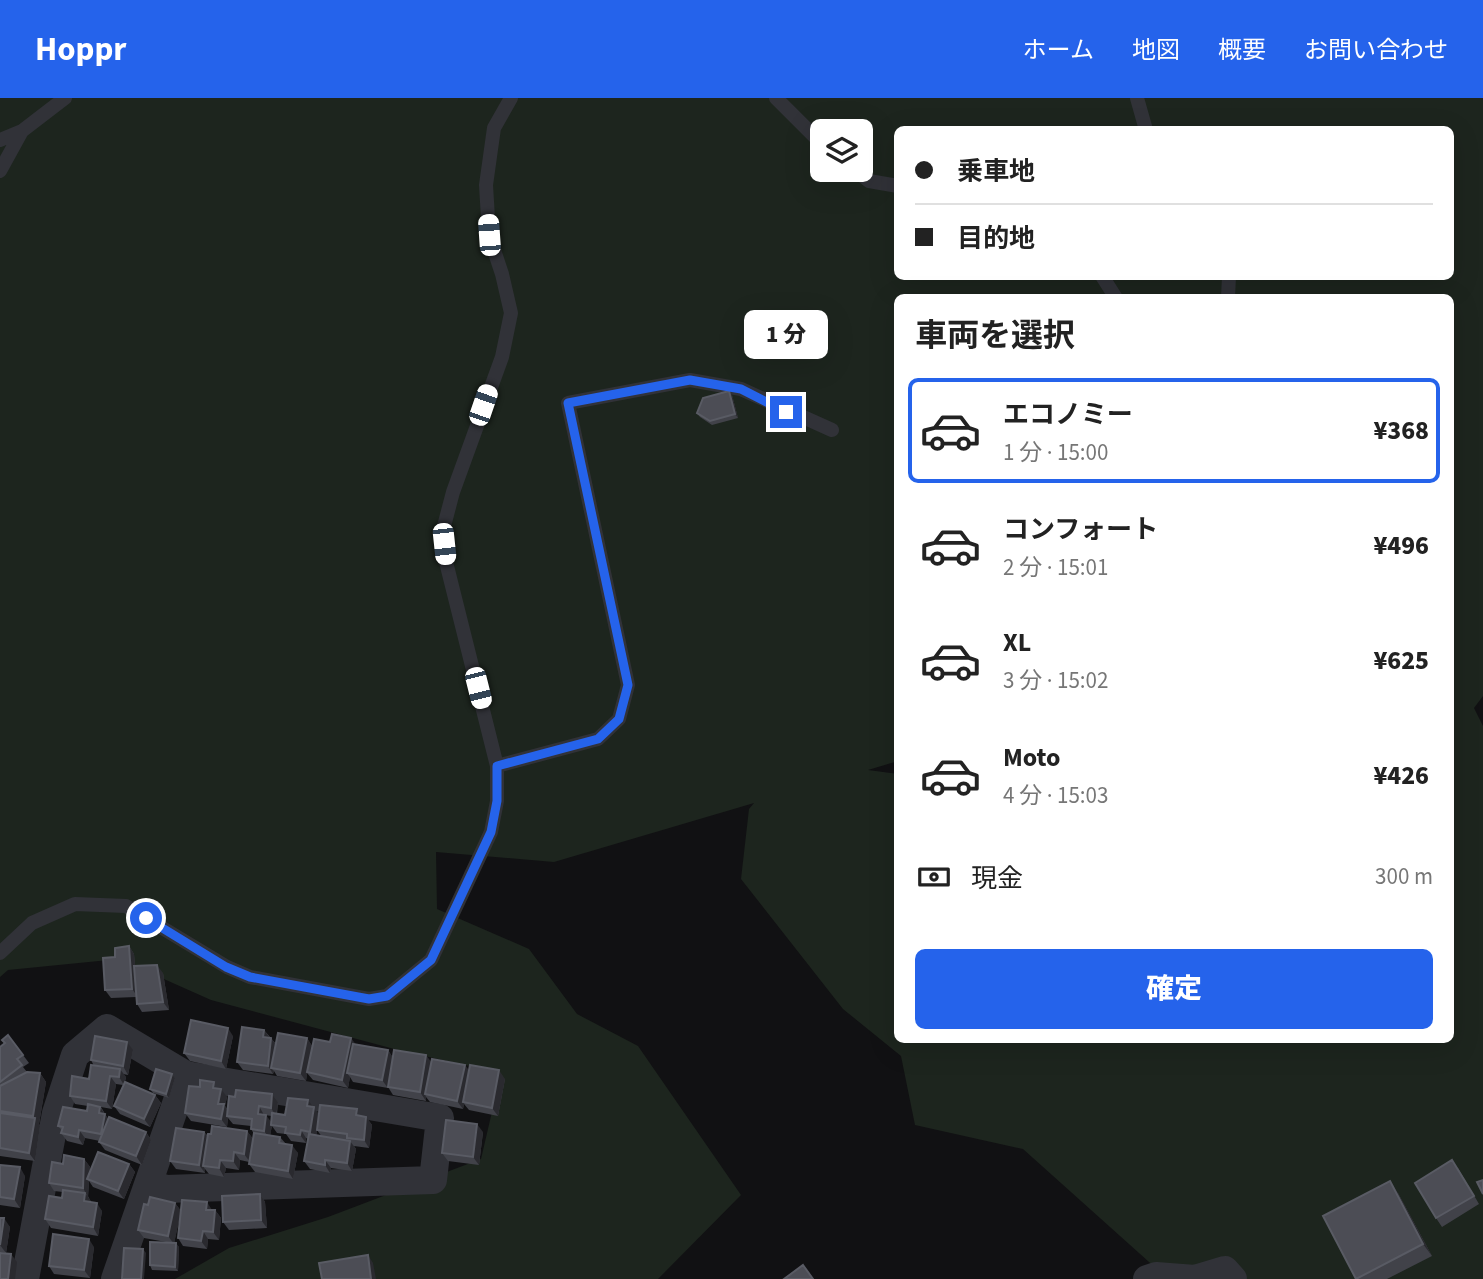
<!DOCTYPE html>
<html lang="ja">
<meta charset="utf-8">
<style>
:root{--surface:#fff;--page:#f2f2f2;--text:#222;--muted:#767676;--line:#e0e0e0;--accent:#2563eb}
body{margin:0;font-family:"Source Sans 3","Noto Sans JP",sans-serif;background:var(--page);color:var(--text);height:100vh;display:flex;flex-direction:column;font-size:26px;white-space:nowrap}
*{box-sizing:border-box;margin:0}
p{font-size:23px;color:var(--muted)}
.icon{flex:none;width:38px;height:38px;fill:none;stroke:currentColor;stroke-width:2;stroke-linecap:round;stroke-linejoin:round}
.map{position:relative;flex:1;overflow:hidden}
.sheet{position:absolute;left:894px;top:196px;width:560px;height:749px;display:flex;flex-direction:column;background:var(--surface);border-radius:10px;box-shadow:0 7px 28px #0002}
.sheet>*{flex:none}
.banner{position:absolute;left:894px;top:28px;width:560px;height:154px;border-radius:10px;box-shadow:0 7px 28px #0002;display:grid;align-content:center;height:154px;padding:0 21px;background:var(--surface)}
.controls{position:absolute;left:810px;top:21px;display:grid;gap:14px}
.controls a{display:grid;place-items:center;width:63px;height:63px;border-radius:10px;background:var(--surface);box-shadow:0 7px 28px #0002;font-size:35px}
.end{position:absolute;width:32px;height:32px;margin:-16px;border:9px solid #2563eb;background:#fff;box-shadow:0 0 0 4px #fff}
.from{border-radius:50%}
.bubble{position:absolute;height:49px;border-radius:10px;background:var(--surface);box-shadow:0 7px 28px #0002;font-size:23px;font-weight:800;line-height:49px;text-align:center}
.car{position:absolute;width:21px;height:42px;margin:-21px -10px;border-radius:9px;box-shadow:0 0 5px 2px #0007;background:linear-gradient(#fff 24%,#345 0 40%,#fff 0 76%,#345 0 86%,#fff 0)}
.banner b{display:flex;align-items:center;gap:24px;height:66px;font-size:26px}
.banner b+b{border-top:2px solid var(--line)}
.banner i{width:18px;height:18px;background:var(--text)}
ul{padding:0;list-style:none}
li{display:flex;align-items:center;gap:21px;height:105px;margin:0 14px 10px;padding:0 7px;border:4px solid transparent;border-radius:10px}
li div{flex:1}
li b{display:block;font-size:26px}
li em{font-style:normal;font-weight:800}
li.active{border-color:var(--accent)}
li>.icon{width:63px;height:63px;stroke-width:1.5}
h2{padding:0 21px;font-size:32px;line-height:84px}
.pay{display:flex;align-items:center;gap:18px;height:77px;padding:0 21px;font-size:26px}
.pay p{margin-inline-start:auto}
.primary-button{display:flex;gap:14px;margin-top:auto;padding:14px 21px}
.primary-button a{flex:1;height:80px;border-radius:10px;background:var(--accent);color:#fff;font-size:28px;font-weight:800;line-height:80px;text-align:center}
header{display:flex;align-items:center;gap:42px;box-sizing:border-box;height:98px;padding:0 35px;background:var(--accent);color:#fff}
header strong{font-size:33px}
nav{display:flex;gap:38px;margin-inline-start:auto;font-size:24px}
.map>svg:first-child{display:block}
.green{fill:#1d251e;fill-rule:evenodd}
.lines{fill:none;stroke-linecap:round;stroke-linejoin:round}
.lane{stroke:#313238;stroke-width:14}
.street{stroke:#313238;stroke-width:28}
.wall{fill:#414249;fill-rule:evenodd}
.shaded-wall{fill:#2a2a2f}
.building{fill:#4c4d55;stroke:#595b64;stroke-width:2}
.route{stroke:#2563eb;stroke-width:9}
</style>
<header>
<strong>Hoppr</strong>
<nav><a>ホーム</a><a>地図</a><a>概要</a><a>お問い合わせ</a></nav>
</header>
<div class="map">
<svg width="1483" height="1181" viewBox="0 0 1483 1181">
<rect width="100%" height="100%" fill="#111113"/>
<!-- green -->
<path class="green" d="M0,0H1483V598L1474,610L1483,628V1181H1168L1023,1051L915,1027L901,958L843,911L741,781L749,711L754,705L554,764L436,754L437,811L529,851L577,916L638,948L741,1097L658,1181H175L229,1150L328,1119L481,1061L501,975L398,952L211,902L119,861L8,872L0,879ZM898,32H1451V178H898ZM822,33H861V72H822ZM898,200H1451V942H898V676L868,672L898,663Z"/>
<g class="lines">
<!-- lane -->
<path class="lane" d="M776,0L822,46
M1137,0L1146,32
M0,42L22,33L65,0
M855,72L869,83L898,88
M0,73L22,33
M1102,178L1116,200
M1228,200L1229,178
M497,668L598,641L619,621L628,587L568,305L690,282L741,291L832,332
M0,855L32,825L75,806L126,808L227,869L250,879L369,901L387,898L431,862L491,734L497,703V668L445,460L443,432L453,394L502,259L511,215L502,176L489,137L486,87L494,30L511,0"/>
<!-- street -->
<path class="street" d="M25,1181L56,1015L75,957L107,930L186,977L440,1020L433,1082L166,1091L149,1086
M115,1181L186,977
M1147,1181L1156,1178L1195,1181L1225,1172L1233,1181"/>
</g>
<!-- wall -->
<path class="wall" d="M729,293L732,297L738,320L712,327L700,319L697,315Z
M129,848L134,856L135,868L163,875L169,912L142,914L137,906L136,899L111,900L105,892L115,859Z
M264,932L276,946L307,940L312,948L330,944L355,946L388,952L393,960L431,964L505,981L498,1018L469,1012L464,1006L463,1011L430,1004L426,999V1003L393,997L388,989V990L353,984L350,979L348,990L313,982L307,975L306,983L277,978L274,973L273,976L243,972L237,964Z
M8,937L29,965L23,969L27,974L40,975L46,984L39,1026L40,1028L35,1063L0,1058V949L5,945Z
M233,938L226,971L190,963L184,955Z
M133,952L128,977L123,976L126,979L125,984L155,997L161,1005L150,1029L120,1016L114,1008L123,987L116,986L112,1011L101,1009L108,1021L146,1034L151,1042L142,1067L105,1052L99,1044L100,1043L85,1040L83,1047L67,1043L61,1035L62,1033L58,1028L87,1013L88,1008L75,1006L70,998L89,981L94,968L91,962Z
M172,976L175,980L169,1000L153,995L150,991Z
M218,991L227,999L225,1008L228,1012L235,999L272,996L278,1004L277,1016L285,1017L312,1009L319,1016L366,1019L372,1027L369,1050L354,1048L356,1051L352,1073L331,1070L330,1075L310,1071L304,1063L308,1041L306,1040V1045L291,1043L286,1036L277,1035L272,1028L270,1037L280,1039L286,1046L298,1055L293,1081L255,1074L249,1066V1064L240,1062L239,1072L226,1070L224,1079L209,1076L205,1071V1075L176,1071L170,1063L204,1034L208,1038L247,1033L253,1041L254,1036L251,1031V1028L233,1026L228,1020L227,1029L191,1023L185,1015ZM264,1017L272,1018L271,1024ZM317,1032L322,1039L316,1038Z
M483,1034L479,1067L448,1063L442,1055Z
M84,1061L90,1069L89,1075L129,1066L135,1074L124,1101L93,1089L89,1083L88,1099V1098L91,1104L102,1113L98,1138L51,1130L45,1121L62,1100L63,1094L54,1093L49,1085Z
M0,1067L25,1078L20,1110L0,1107Z
M1458,1070L1479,1106L1442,1129L1436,1120Z
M1398,1095L1432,1158L1387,1181H1357Z
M260,1096L265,1104L267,1130L229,1132L223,1124Z
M175,1105L181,1113L174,1145L179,1149L178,1173L152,1172L150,1167L166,1144L144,1140L138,1132L148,1107Z
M212,1112H215L221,1120L219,1142L208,1141L207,1151L183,1148L178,1140Z
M0,1120L10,1129L6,1155L0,1154Z
M94,1149L90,1180L54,1176L49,1168Z"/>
<!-- shaded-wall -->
<path class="shaded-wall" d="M729,293L732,297L738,320L735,316Z
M129,848L134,856L138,899L132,891Z
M157,867L163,875L169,912L163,904Z
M228,930L233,938L226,971L221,963Z
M264,932L270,940L263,939Z
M271,940L277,948L271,970L274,973L273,976L268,968Z
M307,940L312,948L306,983L300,975Z
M351,940L357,948L347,975L350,979L348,990L342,982Z
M127,944L133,952L128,977L123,968Z
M388,952L393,960L388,990L382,982Z
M426,957L432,965L425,996L426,999V1003L420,994Z
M465,967L471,975L463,1011L457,1003Z
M120,971L126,979L124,987L119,979Z
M499,972L505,981L498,1018L492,1010Z
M40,975L46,984L39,1026L40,1028L35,1063L29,1055L35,1020L33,1018Z
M172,976L175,980L169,1000L166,996Z
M110,978L116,986L112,1011L106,1003Z
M221,991L227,999L225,1008L229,1014L227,1018L228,1020L227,1029L221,1021L218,1006Z
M272,996L278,1004L276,1018L271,1010Z
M155,997L161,1005L150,1029L144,1021Z
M308,1002L319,1017L316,1042L310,1034L307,1008Z
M259,1008L264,1017L258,1016Z
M100,1009L110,1024L106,1044L101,1036L99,1015Z
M266,1017L272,1025L270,1041L264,1033Z
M366,1019L372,1027L369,1050L364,1042Z
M477,1026L483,1034L479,1067L473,1059Z
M79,1032L85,1040L83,1047L78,1039Z
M301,1032L306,1040V1045L300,1037Z
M247,1033L253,1041L250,1064L244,1056Z
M146,1034L151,1042L142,1067L136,1058Z
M204,1034L210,1042L203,1068L205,1071V1075L199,1067Z
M350,1043L356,1051L352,1073L347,1065Z
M292,1047L298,1055L293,1081L288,1073Z
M234,1054L240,1062L239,1072L233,1063Z
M84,1061L90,1069L89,1081H87L89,1083L88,1099L83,1090Z
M220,1062L226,1070L224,1079L219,1070Z
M325,1062L331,1070L330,1075L325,1067Z
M129,1066L135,1074L124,1101L118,1093Z
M20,1069L25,1078L20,1110L14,1101Z
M1390,1083L1398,1095L1432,1158L1423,1146Z
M85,1095L91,1103H84Z
M260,1096L265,1104L267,1130L261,1122Z
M207,1104L212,1112H206Z
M97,1105L102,1113L98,1138L93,1129Z
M175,1105L181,1113L174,1146L168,1138Z
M215,1112L221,1120L219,1142L213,1134Z
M4,1120L10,1129L6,1155L0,1147Z
M203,1133L208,1141L207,1151L201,1143Z
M89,1141L94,1149L90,1180L84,1172Z
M176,1145L179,1149L178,1173L175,1169Z
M143,1151L146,1155L144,1181H141Z
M11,1156L17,1164L15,1181H8Z
M368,1157L373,1165L376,1181H371Z"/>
<!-- building -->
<path class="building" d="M729,293L735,316L710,323L697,315L703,300Z
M129,848L132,891L105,892L103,860L115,859V850Z
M157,867L163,904L137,906L134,868Z
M191,922L228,930L221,963L184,955Z
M242,929L264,932L263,939L271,940L268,968L237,964Z
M278,935L307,940L300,975L271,970Z
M332,936L351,940L342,982L307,974L314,941L330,944Z
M8,937L23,957L17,961L22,967L0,984V949L5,945L2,942Z
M95,938L127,944L123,968L91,962Z
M353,946L388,952L382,982L347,975Z
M394,952L426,957L420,994L388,989Z
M432,961L465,967L457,1003L425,996Z
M91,967L120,971L119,979L110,978L106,1003L70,998L72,978L89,981Z
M470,967L499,972L492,1010L463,1004Z
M156,971L172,976L166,996L150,991Z
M27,974L40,975L33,1018L0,1013V988Z
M200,982L214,984L213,990L221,991L218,1006H224L221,1021L185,1015L189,988L200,989Z
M125,984L155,997L144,1021L114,1008Z
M236,992L272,996L271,1010L259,1008L258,1016L266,1017L264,1033L251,1031L252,1021L227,1018L229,998L235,999Z
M288,1000L308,1002L307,1008L314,1009L310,1034L301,1032L300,1037L285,1035L286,1029L271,1027L272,1015L285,1017Z
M88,1006L100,1009L99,1015L105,1016L101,1036L79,1032L78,1039L61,1035L63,1029L58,1028L63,1009L87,1013Z
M320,1007L357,1011L356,1017L366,1019L364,1042L347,1040V1036L317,1032Z
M0,1015L35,1020L29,1055L0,1050Z
M109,1019L146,1034L136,1058L99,1044Z
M446,1022L477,1026L473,1059L442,1055Z
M212,1028L247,1033L244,1056L234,1054L233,1063L220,1062L219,1070L203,1068L208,1036H211Z
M176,1030L204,1034L199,1067L170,1063Z
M254,1035L280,1039L279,1045L292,1047L288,1073L249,1066Z
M309,1036L350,1043L347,1065L325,1062V1067L304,1063Z
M98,1054L129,1066L118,1093L87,1081Z
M64,1057L84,1061L83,1090L49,1085L52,1064L63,1066Z
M1452,1062L1474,1098L1436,1120L1415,1085Z
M0,1067L20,1069L14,1101L0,1099Z
M1483,1082V1096L1477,1084Z
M1390,1083L1423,1146L1356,1181L1323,1118Z
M63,1092L85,1095L84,1103L97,1105L93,1129L45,1121L49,1098L62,1100Z
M260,1096L261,1122L223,1124L222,1098Z
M150,1099L175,1105L168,1138L138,1132L144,1106L148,1107Z
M182,1102L207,1104L206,1112H215L213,1134L203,1133L201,1143L178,1140Z
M0,1120H4L0,1147Z
M53,1136L89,1141L84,1172L49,1168Z
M150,1144L176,1145L175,1169L150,1167Z
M124,1150L143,1151L141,1181H122Z
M0,1155L11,1156L8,1181H0Z
M368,1157L371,1181H322L319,1165Z
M803,1167L813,1181H784Z"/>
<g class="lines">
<!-- route -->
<path class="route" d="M146,820L226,869L250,879L369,901L387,898L431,862L491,734L497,703V668L598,641L619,621L628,587L568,305L690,282L741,291L786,314"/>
</g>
</svg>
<div class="controls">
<a><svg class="icon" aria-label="layers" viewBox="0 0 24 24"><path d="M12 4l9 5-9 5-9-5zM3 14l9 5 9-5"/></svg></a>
</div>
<i class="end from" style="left:146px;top:820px"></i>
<i class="end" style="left:786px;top:314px"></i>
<div class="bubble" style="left:744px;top:212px;width:84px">1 分</div>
<i class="car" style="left:489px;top:137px;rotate:356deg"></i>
<i class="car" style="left:483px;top:307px;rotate:19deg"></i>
<i class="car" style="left:444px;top:446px;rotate:174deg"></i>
<i class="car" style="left:478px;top:590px;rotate:166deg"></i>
<div class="banner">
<b><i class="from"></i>乗車地</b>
<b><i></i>目的地</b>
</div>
<section class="sheet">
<h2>車両を選択</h2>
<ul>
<li class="active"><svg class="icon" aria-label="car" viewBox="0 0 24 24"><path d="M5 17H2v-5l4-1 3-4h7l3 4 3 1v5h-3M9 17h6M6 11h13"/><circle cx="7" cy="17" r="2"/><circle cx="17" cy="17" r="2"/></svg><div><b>エコノミー</b><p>1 分 · 15:00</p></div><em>¥368</em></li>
<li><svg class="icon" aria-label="car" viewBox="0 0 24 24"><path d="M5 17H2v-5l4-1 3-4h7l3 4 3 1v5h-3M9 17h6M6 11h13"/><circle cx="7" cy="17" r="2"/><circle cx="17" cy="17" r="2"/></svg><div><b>コンフォート</b><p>2 分 · 15:01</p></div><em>¥496</em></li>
<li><svg class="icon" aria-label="car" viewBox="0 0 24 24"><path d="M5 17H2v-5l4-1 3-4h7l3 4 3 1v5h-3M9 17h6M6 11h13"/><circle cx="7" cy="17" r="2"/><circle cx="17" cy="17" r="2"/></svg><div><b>XL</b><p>3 分 · 15:02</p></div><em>¥625</em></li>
<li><svg class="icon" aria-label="car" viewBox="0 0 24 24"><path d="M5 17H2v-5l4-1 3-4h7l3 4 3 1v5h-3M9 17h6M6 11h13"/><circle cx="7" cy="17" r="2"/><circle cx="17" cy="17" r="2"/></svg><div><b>Moto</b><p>4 分 · 15:03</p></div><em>¥426</em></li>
</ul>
<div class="pay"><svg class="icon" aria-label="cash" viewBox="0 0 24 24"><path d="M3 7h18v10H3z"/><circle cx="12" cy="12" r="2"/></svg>現金<p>300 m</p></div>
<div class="primary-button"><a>確定</a></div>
</section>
</div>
